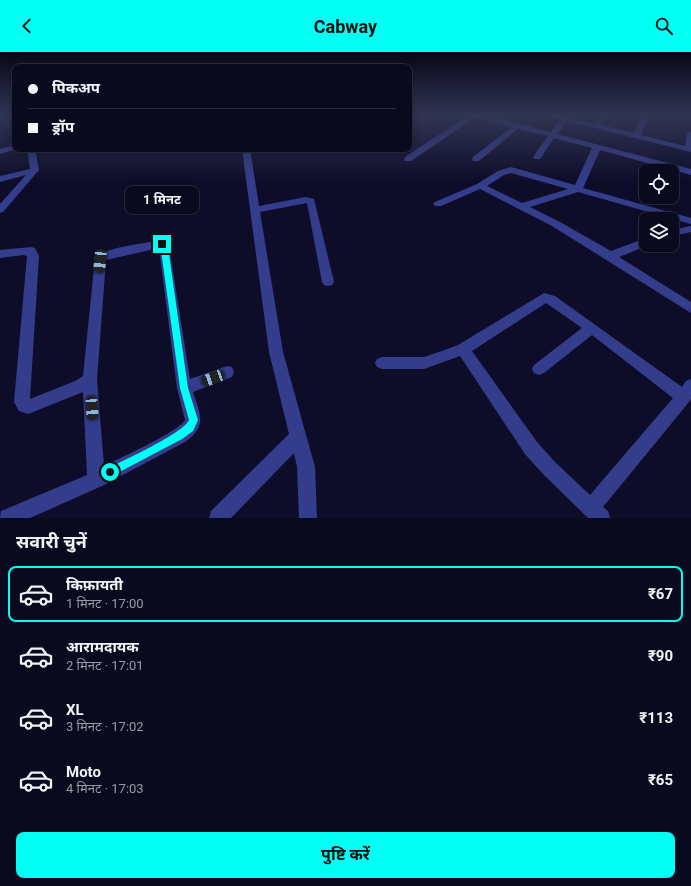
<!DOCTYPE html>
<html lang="hi">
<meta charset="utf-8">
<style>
:root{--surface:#0a0a1f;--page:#131328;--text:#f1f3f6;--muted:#999aa4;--line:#2a2b3d;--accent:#01fff3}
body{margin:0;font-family:Roboto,"Noto Sans Devanagari",sans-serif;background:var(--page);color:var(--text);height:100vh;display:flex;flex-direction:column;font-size:15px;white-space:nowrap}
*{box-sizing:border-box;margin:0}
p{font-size:13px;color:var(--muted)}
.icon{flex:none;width:22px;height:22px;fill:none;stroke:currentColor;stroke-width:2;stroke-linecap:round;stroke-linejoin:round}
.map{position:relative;height:466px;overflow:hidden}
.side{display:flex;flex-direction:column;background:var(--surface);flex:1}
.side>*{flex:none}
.banner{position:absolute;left:12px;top:12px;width:400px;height:88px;border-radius:8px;box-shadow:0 2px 10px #0003,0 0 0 1px var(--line);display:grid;align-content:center;height:88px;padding:0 16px;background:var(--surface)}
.fabs{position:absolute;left:639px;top:112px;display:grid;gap:8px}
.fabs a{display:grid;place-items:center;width:40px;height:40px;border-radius:8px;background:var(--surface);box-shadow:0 2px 10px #0003,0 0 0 1px var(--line);font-size:20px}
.end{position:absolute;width:18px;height:18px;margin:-9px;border:5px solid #01fff3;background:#111;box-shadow:0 0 0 2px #111}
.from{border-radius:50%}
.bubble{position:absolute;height:28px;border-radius:8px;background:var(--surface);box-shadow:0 2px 10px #0003,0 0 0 1px var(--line);font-size:13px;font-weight:700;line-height:28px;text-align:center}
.car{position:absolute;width:12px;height:24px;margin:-12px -6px;border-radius:5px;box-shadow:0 0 3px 1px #0007;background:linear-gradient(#222 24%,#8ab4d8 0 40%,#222 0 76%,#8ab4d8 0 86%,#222 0)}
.banner b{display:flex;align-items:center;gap:14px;height:38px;font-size:15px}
.banner b+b{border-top:1px solid var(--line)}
.banner i{width:10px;height:10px;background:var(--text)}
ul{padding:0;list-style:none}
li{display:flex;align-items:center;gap:12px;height:56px;margin:0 8px 6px;padding:0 8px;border:2px solid transparent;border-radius:8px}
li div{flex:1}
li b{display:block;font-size:15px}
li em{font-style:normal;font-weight:700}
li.selected{border-color:var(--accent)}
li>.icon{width:36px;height:36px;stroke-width:1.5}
h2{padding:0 16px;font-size:18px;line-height:48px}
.cta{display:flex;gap:8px;margin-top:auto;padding:8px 16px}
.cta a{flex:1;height:46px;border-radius:8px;background:var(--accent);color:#111;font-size:16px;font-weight:700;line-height:46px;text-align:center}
header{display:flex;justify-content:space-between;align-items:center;height:52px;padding:0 16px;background:var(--accent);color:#111;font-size:18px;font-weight:700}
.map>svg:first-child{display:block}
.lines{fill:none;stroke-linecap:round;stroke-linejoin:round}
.minor{fill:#343d8c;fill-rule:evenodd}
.route{fill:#01fff3}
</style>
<header><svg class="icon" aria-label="back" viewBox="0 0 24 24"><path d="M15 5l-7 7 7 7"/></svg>Cabway<svg class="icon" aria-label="search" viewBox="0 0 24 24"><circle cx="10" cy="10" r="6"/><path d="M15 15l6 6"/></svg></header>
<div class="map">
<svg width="691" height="466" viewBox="0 0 691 466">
<rect width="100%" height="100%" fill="#0e0d29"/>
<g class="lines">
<!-- minor -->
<path class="minor" d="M10,63H15V71H12Z
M469,63H486L551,80L560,67L549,63L565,64L596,72L600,63H607L602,73L634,81L642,63H649L641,83L685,94L687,81L691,79V100L567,69L557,82L691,117V123L600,98L583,136L691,166V172L578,140L530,155L560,170L611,199L646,186V193H649L619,205L691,250V261L552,174L480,137L441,154H435L433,152L435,150L477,132L498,119L511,115L575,133L592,96L554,86L540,107H534L533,105L548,84L518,77L479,109H473L472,107L473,105L512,75L476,65L411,109H405L404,107L405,105ZM511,121L568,137L522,151L487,134L504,123Z
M15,93V97H17L0,102V97Z
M27,97H35L39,118L3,160L0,161V152L26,123L0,130V124L30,117Z
M242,97H250L259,154L306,145L314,147L334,230L332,233L328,234L324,233L322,230L307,151L260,160L283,300L315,415L317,466H299L297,415L294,401L231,466H209L211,459L289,382L269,300Z
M691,174V180L672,184V178Z
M161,188L168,191L169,194L190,327L227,314L232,315L234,320L232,325L193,340C200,363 208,373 185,390L102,434L30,466H0L1,459L87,423L83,340L28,362L19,359L14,350L27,204L23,203L0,206V198L31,195L35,196L39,204L30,347L75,329L83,324L95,206C101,196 148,191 161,188ZM159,196L177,336L185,368C180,379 118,407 104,414L97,327L106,208Z
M544,241L555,244L682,335L686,329L691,327V347L689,350L603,455L608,459L610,466H588L543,422L525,402L460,304L424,317H382L377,315L375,311L377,307L382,305H424L439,300L458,293ZM546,251L582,276L534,313L532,317L534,321L539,323L544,321L592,283L673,346L590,443L555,410L537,390L472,299Z"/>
</g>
<!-- sky -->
<linearGradient id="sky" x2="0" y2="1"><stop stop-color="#080717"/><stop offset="0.49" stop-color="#303554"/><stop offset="1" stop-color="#303554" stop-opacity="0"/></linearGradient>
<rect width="691" height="129" fill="url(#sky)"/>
<!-- route -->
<path class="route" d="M160,191H165L168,195L188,336L198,368L193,379L182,387L110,425L107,424L105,420L107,417C122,409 184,381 189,368L180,336Z"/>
</svg>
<div class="fabs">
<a><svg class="icon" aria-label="locate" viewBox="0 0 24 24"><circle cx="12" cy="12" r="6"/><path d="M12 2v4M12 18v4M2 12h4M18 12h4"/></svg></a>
<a><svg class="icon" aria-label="layers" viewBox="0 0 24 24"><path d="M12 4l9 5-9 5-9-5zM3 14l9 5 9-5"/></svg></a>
</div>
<i class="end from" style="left:110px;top:420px"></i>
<i class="end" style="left:162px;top:192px"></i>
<div class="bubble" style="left:125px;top:134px;width:74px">1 मिनट</div>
<i class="car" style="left:100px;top:209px;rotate:185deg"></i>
<i class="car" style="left:213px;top:326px;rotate:250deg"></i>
<i class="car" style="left:92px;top:356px;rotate:176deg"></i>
<div class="banner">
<b><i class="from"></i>पिकअप</b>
<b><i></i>ड्रॉप</b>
</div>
</div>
<section class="side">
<h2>सवारी चुनें</h2>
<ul>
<li class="selected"><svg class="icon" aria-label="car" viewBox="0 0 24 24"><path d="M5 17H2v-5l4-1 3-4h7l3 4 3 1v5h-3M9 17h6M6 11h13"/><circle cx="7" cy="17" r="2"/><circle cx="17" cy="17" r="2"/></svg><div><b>किफ़ायती</b><p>1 मिनट · 17:00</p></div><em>₹67</em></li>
<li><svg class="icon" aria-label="car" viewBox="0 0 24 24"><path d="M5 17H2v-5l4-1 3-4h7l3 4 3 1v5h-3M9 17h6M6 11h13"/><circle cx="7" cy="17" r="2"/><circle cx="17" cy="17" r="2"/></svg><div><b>आरामदायक</b><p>2 मिनट · 17:01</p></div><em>₹90</em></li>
<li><svg class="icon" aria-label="car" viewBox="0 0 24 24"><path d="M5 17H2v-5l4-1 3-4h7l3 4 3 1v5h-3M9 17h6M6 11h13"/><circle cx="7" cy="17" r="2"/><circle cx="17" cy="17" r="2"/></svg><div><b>XL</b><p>3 मिनट · 17:02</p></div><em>₹113</em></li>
<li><svg class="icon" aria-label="car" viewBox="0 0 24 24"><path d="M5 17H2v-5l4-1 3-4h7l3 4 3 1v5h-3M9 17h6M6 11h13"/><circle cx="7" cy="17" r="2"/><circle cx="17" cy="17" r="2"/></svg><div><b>Moto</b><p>4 मिनट · 17:03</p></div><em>₹65</em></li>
</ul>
<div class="cta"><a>पुष्टि करें</a></div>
</section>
